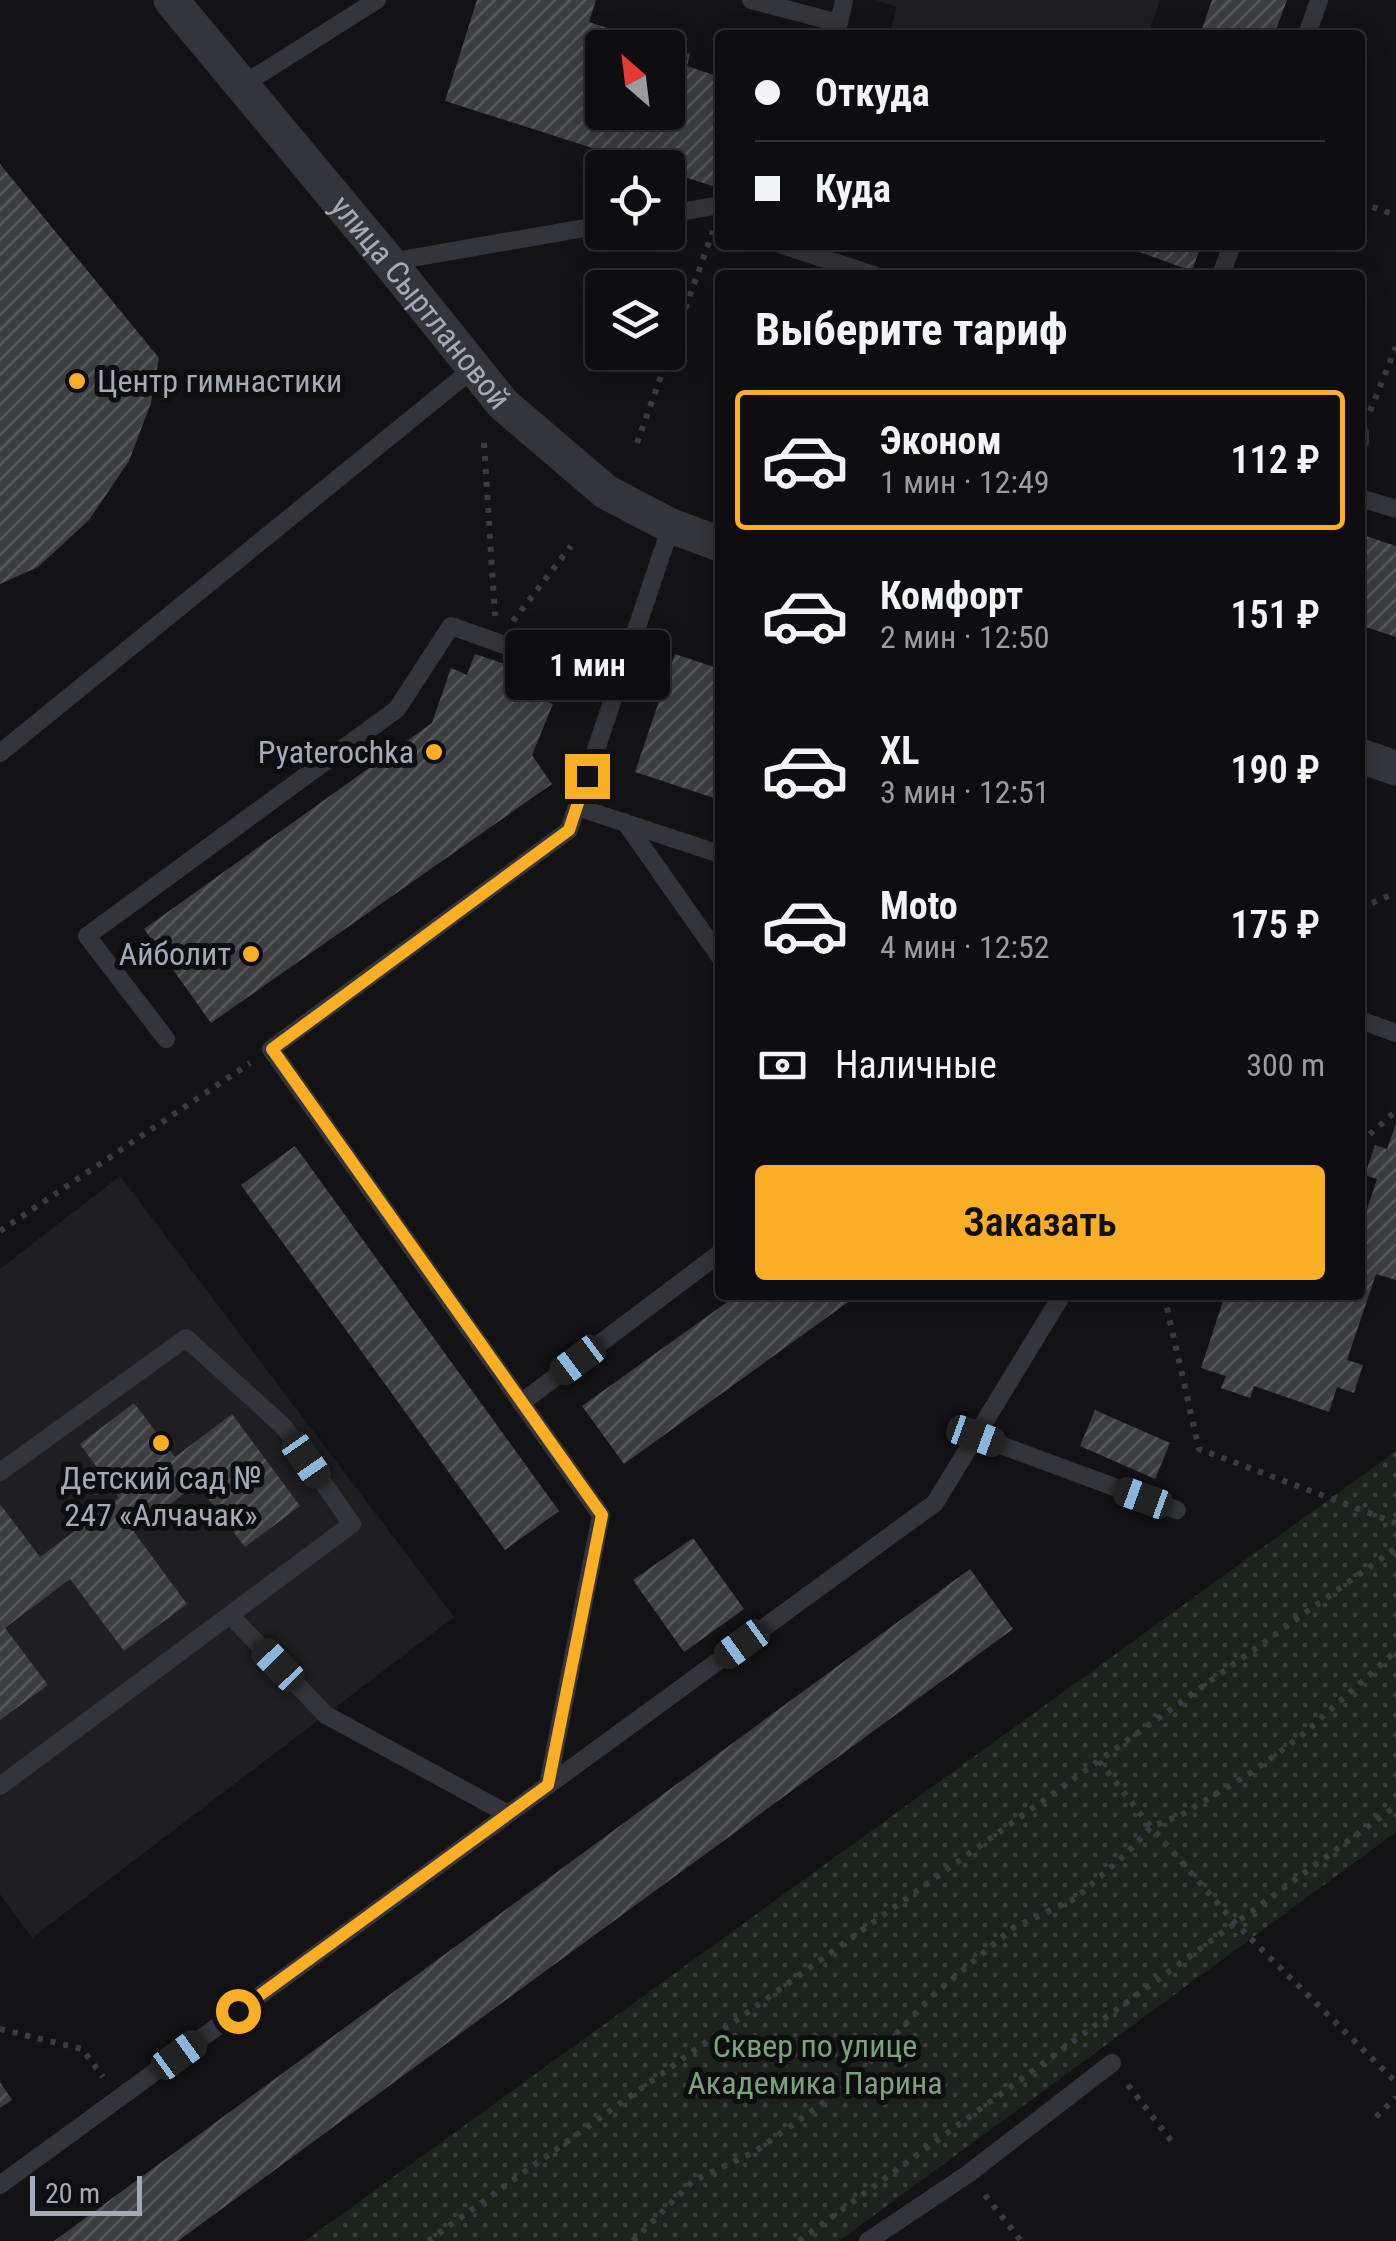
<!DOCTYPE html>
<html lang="ru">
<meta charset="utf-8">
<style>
:root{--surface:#0e0e10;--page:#1c1c1e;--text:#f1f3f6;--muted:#9b9c9f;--line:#2e2e30;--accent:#faae25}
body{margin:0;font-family:"Roboto Condensed",sans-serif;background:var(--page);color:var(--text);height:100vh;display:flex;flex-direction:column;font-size:38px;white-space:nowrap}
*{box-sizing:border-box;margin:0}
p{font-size:32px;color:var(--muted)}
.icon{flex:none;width:55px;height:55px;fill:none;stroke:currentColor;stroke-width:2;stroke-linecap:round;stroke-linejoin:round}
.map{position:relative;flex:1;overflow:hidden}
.drawer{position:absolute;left:715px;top:270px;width:650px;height:1030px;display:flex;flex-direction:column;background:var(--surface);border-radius:10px;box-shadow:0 5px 25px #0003,0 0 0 2px var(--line)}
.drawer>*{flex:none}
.hud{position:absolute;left:715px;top:30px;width:650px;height:220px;border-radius:10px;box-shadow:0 5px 25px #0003,0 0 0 2px var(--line);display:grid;align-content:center;height:220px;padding:0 40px;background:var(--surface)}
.needle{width:65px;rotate:332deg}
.fabs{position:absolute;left:585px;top:30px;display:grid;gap:20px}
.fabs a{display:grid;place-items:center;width:100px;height:100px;border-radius:10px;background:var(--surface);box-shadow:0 5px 25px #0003,0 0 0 2px var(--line);font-size:50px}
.scale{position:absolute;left:30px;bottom:25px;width:112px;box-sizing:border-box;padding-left:10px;border:5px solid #a4aab6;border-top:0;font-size:28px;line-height:35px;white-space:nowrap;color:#a4aab6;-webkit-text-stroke:8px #0e0e10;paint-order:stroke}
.end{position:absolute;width:45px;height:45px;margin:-22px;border:12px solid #faae25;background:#111;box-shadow:0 0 0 5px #111}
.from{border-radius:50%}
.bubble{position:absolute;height:70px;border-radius:10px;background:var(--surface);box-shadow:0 5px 25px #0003,0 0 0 2px var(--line);font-size:32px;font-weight:600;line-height:70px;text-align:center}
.car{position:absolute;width:30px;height:60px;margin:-30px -15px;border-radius:12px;box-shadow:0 0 8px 2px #0007;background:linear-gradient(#222 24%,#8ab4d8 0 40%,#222 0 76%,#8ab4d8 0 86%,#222 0)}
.hud b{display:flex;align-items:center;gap:35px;height:95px;font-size:38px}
.hud b+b{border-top:2px solid var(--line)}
.hud i{width:25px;height:25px;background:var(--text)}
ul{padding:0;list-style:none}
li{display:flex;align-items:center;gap:30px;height:140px;margin:0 20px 15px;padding:0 20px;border:5px solid transparent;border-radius:10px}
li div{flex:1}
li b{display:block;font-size:38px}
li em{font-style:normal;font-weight:600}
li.on{border-color:var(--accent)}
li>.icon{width:90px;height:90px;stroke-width:1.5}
h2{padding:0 40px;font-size:45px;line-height:120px}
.pay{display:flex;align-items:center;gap:25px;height:110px;padding:0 40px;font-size:38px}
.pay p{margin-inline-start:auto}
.primary-button{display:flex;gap:20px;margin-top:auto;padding:20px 40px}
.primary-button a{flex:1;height:115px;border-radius:10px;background:var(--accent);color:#111;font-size:40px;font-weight:600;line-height:115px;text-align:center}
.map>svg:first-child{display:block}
.built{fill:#1f1f22}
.park{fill:url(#park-dots)}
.building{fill:url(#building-hatch)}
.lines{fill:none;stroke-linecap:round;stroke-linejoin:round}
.path{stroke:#3a3c41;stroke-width:6;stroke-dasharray:5 8;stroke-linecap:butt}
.service{stroke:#34353a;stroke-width:18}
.minor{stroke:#34353a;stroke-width:35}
.route{stroke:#faae25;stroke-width:12}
.poi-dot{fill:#faae25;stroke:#0e0e10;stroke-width:4}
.labels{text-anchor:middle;stroke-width:10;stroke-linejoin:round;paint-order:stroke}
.street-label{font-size:32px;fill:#a4aab6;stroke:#0e0e10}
.poi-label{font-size:32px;fill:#a4aab6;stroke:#0e0e10;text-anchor:end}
.park-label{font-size:32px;fill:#7aa27b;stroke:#0e0e10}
</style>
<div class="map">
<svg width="1396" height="2241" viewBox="0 0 1396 2241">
<defs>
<pattern id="park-dots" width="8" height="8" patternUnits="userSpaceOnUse" patternTransform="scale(2.5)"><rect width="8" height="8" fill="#1b231c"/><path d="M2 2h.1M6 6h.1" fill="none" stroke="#39403b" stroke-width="1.8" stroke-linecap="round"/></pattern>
<pattern id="building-hatch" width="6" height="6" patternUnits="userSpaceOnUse" patternTransform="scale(2.5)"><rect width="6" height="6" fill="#3d3e42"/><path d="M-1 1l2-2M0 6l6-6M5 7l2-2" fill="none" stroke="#56575b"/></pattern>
</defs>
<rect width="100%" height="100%" fill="#131315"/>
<!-- built -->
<path class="built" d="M876,0H1160L1148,35H889L897,7Z
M120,1176L454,1617L32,1938L0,1894V1269Z"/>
<!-- park -->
<path class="park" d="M1396,1451V1832L839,2241H305Z"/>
<!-- building -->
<path class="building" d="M477,0H596L589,22L666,47L602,48V112H668V47L690,54L687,66L720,77V163L713,186L668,172V168H655L445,101Z
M1212,0H1287L1274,35H1200Z
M0,164L159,358L151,403L129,461L89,520L38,567L0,584Z
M1120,245H1201L1192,271Z
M1360,534L1396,546V637L1360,625Z
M475,654L526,671L518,691L553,704L532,755L552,784L211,1023L144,929L432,723L451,668L467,675Z
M675,654L720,669V800L635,772Z
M1396,1124V1280L1376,1274L1347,1360L1363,1365L1354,1393L1337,1387L1329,1412L1254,1386L1250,1398L1221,1388L1226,1376L1201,1368L1225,1295H1360V1230L1377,1179L1365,1175L1375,1145L1387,1149Z
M295,1146L559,1511L505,1550L241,1185Z
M737,1295H858L624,1464L582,1406Z
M134,1403L175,1457L232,1414L300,1506L245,1547L197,1484L134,1532L187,1604L124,1651L70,1579L5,1628L48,1685L0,1720V1504L40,1557L119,1498L80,1444Z
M1095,1410L1170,1443L1155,1479L1080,1446Z
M693,1538L744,1609L684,1652L633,1580Z
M970,1569L1013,1629L555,1964L178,2241H54Z
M0,2082L12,2100L0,2108Z"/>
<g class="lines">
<!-- path -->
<path class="path" d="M1360,203L1396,215
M1370,411L1396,347
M484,443L495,616
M637,443L713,231
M513,621L571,546
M1360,908L1396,893
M1360,1143L1396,1111
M0,1231L250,1063
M1164,1295L1199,1449L1396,1523
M1099,1761L1151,1827L1235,1923L1396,2082
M0,2029L82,2049L103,2077
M1128,2085L1173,2143
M1376,2117L1396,2097
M985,2195L1021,2241
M428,2241L1396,1548
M633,2241L693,2181L756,2151L849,2084L932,1996L1013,1928L1076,1898L1126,1854L1151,1827L1181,1815L1252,1772L1301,1736L1396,1651
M799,2241L1396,1806"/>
<!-- service -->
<path class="service" d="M751,0L839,23L835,35
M839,23L844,0
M1307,35L1319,0
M241,86L377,0
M668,214L720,205
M782,245L874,275
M389,262L602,225
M1221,275L1232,245
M1360,433V442
M1360,498L1396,509
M0,753L474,368
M577,807L720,854
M625,822L720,957
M1360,1020L1396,1033
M166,1039L87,936L397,709L451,626L618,685
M521,1403L720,1253
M976,1436L1177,1510
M0,1472L186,1338L284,1427L352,1524L0,1786
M230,1615L326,1715L508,1814
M548,1785L601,1515L271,1049L569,830L671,526
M0,2185L935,1503L1062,1295
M868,2241L968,2174L1112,2063"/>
<!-- minor -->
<g class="minor">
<path id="s1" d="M171,0L389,262L503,404L606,492L671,526L720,544"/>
<path d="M1360,756L1396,768"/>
</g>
</g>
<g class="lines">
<!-- route -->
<path class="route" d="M238,2011L548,1785L602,1515L272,1049L569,830L587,776"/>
</g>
<!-- markers -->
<g class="poi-dot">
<circle cx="77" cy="381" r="10"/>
<circle cx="434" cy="752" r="10"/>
<circle cx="251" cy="954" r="10"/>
<circle cx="161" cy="1443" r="10"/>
</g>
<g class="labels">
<!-- street labels -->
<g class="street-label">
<text dy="11" stroke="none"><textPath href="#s1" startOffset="392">улица Сыртлановой</textPath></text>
</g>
<!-- poi labels -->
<g class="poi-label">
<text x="97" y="392" text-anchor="start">Центр гимнастики</text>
<text x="414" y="763">Pyaterochka</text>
<text x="231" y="965">Айболит</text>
<text x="161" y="1489" text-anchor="middle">Детский сад №<tspan x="161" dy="37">247 «Алчачак»</tspan></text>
</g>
<!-- park labels -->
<g class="park-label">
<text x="815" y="2057">Сквер по улице<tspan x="815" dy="37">Академика Парина</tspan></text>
</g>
</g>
</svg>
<div class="fabs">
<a><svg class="needle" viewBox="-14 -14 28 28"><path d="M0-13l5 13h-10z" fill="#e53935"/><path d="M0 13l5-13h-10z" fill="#9b9c9f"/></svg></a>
<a><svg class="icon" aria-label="locate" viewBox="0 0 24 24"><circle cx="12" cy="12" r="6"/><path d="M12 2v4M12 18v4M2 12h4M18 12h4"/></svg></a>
<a><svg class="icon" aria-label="layers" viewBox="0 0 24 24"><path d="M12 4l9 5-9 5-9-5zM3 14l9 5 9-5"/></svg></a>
</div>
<div class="scale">20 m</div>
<i class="end from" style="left:238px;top:2011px"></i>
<i class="end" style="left:587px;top:776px"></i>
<div class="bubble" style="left:505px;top:630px;width:165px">1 мин</div>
<i class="car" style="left:578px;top:1360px;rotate:233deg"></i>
<i class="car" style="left:976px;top:1436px;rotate:110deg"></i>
<i class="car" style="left:306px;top:1460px;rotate:145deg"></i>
<i class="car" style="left:1143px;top:1498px;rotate:290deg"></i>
<i class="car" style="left:742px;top:1644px;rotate:234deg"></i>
<i class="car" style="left:278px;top:1665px;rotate:316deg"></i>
<i class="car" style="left:179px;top:2055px;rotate:54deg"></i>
<div class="hud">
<b><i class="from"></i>Откуда</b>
<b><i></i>Куда</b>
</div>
<section class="drawer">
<h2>Выберите тариф</h2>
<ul>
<li class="on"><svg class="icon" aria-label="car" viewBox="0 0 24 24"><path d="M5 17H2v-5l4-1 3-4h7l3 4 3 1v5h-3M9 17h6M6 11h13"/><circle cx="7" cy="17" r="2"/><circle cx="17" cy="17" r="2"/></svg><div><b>Эконом</b><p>1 мин · 12:49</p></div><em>112 ₽</em></li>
<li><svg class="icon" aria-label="car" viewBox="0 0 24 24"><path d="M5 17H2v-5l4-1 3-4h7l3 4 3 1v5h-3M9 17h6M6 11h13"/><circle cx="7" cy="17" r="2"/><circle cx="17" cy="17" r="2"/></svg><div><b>Комфорт</b><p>2 мин · 12:50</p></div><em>151 ₽</em></li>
<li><svg class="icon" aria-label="car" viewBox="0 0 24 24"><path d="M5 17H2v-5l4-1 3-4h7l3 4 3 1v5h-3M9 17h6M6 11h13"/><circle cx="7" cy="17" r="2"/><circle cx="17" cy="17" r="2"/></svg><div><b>XL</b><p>3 мин · 12:51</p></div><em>190 ₽</em></li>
<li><svg class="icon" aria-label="car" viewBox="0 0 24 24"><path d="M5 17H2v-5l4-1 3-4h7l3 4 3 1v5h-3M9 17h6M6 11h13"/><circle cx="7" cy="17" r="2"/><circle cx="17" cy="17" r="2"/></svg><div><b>Moto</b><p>4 мин · 12:52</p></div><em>175 ₽</em></li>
</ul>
<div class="pay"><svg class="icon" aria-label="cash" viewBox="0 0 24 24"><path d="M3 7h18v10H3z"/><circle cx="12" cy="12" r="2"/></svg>Наличные<p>300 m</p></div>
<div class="primary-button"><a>Заказать</a></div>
</section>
</div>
